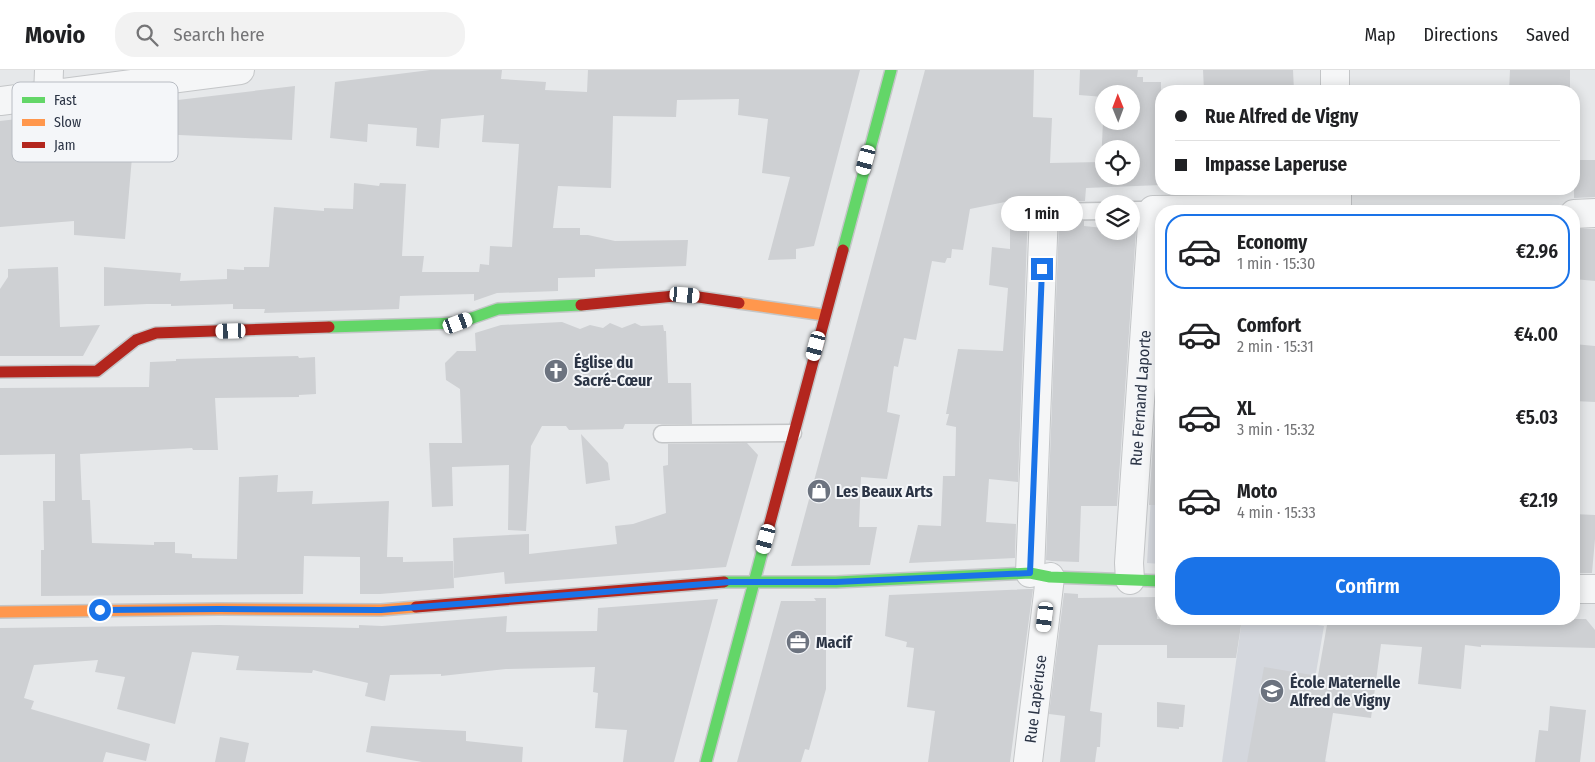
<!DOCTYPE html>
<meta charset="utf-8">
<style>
:root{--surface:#fff;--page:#f2f2f2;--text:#202124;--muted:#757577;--line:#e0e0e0;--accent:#1a73e8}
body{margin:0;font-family:"Fira Sans Condensed",sans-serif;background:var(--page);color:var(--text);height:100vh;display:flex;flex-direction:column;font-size:19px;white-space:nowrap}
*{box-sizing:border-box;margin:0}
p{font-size:16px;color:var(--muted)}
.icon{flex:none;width:28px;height:28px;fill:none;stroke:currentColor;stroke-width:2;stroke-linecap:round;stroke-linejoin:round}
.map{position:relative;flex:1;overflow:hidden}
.side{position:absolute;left:1155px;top:135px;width:425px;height:420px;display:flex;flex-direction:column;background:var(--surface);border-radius:20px;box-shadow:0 2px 12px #0003}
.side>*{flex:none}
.guide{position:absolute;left:1155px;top:15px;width:425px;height:110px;border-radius:20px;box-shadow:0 2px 12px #0003;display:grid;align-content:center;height:110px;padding:0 20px;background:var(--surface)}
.needle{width:32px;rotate:359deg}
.buttons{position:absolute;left:1095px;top:15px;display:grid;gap:10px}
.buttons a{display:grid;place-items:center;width:45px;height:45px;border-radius:50%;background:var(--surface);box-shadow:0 2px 12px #0003;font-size:25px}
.end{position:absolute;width:22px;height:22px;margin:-11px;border:6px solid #1a73e8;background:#fff;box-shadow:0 0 0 2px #fff}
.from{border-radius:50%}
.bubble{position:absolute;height:35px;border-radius:18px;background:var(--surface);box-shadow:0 2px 12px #0003;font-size:16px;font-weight:600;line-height:35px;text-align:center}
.car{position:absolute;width:15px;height:30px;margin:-15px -8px;border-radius:6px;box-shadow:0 0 4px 1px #0007;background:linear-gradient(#fff 24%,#345 0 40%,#fff 0 76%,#345 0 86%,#fff 0)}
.guide b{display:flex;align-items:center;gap:18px;height:48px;font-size:19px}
.guide b+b{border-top:1px solid var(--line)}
.guide i{width:12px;height:12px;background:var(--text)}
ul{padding:9px 0 0;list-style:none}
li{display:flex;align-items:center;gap:15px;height:75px;margin:0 10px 8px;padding:0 10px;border:2px solid transparent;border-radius:20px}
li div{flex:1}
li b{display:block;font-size:19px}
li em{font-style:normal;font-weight:600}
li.selected{border-color:var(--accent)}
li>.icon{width:45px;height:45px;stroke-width:1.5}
.button{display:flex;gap:10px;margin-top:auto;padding:10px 20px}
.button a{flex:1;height:58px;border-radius:20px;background:var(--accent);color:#fff;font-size:20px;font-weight:600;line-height:58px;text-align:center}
header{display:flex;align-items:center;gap:30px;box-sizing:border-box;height:70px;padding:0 25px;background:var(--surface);border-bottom:1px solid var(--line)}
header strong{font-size:24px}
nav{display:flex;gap:28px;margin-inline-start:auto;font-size:18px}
.search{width:350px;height:45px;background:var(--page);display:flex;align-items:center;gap:12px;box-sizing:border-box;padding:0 18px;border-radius:20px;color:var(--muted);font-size:19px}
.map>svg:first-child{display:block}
.built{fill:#d4d7dd}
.building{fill:#ced0d3;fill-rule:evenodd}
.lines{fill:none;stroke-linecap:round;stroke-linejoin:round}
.lane-casing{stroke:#c4c6c8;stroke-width:19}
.street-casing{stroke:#c4c6c8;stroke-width:30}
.fast-casing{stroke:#c4c6c8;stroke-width:14}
.slow-casing{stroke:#c4c6c8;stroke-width:14}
.jam-casing{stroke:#c4c6c8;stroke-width:14}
.lane{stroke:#f5f6f7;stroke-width:16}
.street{stroke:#f5f6f7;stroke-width:28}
.fast{stroke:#63d668;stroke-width:11}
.slow{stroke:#ff974d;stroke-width:11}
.jam{stroke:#b3261e;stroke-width:11}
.route{stroke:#1a73e8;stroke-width:6}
.labels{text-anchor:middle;stroke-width:4;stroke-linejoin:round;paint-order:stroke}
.poi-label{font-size:16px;font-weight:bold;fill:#2b3445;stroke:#f4f6f9;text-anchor:start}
.street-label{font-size:16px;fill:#2b3445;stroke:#f4f6f9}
.key{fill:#f4f6f9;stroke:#b8bcc3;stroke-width:1}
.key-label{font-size:14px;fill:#2b3445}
</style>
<header>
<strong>Movio</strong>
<div class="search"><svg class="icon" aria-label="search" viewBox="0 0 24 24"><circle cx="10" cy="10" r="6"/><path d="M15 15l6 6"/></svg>Search here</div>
<nav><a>Map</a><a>Directions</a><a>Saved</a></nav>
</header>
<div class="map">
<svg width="1595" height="692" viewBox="0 0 1595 692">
<rect width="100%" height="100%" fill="#e6e8ea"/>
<!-- built -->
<path class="built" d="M1154,376L1161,377V494L1147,493Z
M1242,549H1312L1311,554L1324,556L1302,685L1328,692H1222Z"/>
<!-- building -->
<path class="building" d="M430,0H502L501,9L546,12L545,20L587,22L588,0H860L814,176L796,179V189L768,190L790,107L762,103L768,49L738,45L739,29L677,30L676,47L613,46L611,118L558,116L553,158H580V165H588L615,171L688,170L686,196L595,199V207L558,208V221L497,223L474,231V224L400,226L399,239L264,243L265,239H233V234L171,236V234H147L104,236V197L181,203L180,211L227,209V199L244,200V197H269L274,137L324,141V138L353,139L354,113L379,116L380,113L406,114L402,186H424L422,202H479L480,194L489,195L490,176L512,177L519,74L482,72L484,45L441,49L439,78L416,76L417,58L368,54L367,72L330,68L335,12Z
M925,0H1034L1033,47L1052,48L1050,93L1101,92L1104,32V51H1131V24H1104V27L1079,25L1080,0H1138L1137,7H1143V12H1161V115L1086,118L1085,131L1055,132L1052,129L1044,126L1036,128L1031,134L1028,141L1018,412L989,409L986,452L1016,454L1015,488L909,493L918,455L941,456L943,406H955L956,357L946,355L949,344H946L958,279L1003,281L1008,218L989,215L992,177L1010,179V131L970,139L963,180L952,179L951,188H947L945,193L932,191L916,270L904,268L898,297L894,296L887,342L900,345L887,409L861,407L859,457H877L870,495L791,496ZM1104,79H1131V106H1104Z
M1203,0H1293L1294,21H1204Z
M1510,0H1570V21H1509Z
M295,16L292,70L157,64L155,88L132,87L125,169L74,165V151L0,157V51Z
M1574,90H1595V127L1574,128Z
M1084,151V156L1104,158V161H1136L1117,436H1081L1079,492L1052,491L1046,490L1059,152Z
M1574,159H1595V211L1574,209Z
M58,197L60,257L100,255L83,286H0V219L8,207V199Z
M1161,249V435H1149Z
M562,252L580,259L590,255L603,258L610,253L622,258L635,253L641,256L663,255L664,261H666L668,313H691L692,354H625L623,359L569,360L566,356H542L531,376L526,461L508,460L509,395L452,397L453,436L432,437L429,373H462L460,319L446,310L445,293L457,281H476L475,263L501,255Z
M1574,274L1595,276V332L1574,331Z
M298,286L299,288L315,287L316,324L299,325V327L215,328L218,380H193L192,378L80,384L82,430H90L92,473L154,475V472H175V483L192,484V488L237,489L239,407L278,405L277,422L313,421L312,434L389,431L387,487H403V492L453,491L454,518L380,524H360V487L304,486L303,524L41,526V480H44L43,431H55V384L0,385V318L149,317L150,292L176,291V289Z
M581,364L608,393L610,410L586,414Z
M747,373L758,385L726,497L505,514L504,502L454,508L453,468L529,464V484L617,474L615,456L633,454L666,443L663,396L668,395V374Z
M1574,444L1595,445V469L1592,503H1574Z
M1029,519H1033L1010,692H928L935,641L907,637L914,578L906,577L907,572L885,566L889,525Z
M1064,523L1078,524V528L1157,527V549H1242L1236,588H1167V575H1098L1090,641L1102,643L1100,677H1097L1095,692H1060L1065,646L1049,644Z
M814,528H826V619L809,680L805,679L801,692H737L781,531H816Z
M718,529L674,692H623L627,660L595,658L598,623L593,622L595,597L506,599L441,606V604L390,605L385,631L365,626L368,613L313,600L312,603L236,600L239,586L192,582L175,654L117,639L125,607L95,602L98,590L34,595L24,628L34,631L31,639L150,674L146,691L106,682L103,692H0V558L219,555L359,558V555L382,556L507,546L506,562L597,561L598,538Z
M1328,549H1586L1595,560V578L1481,575V577L1465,575L1461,619L1418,614L1422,577L1381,574L1371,648L1333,643L1325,692H1247L1264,597L1318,606Z
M1157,632L1185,635L1183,657H1179V659L1157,657Z
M1550,636L1586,640L1580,692H1535L1539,660L1548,661Z
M371,656L466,661V671L523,677L522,692H422L366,682Z
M220,667L249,673L245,692H215Z"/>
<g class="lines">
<!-- lane casing -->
<g class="lane-casing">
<path id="lane" d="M1131,140H1153
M1044,142L1104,141
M662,364L793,363"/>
</g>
<!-- street casing -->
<g class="street-casing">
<path id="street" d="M1335,0V21
M48,26L49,0
M0,31L240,0
M1574,144L1595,143
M1030,503L1044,142
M1130,510L1129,493L1153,140L1337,138V119
M1574,519H1595
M1028,692L1050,507"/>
</g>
<!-- fast casing -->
<g class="fast-casing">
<path id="fast" d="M843,180L891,0
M329,257L458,253L498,239L581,235
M724,512H836L1030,503L1050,507L1161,511
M706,692L768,460"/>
</g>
<!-- slow casing -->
<g class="slow-casing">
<path id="slow" d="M739,233L824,245
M0,542L219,539L381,540L416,537"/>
</g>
<!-- jam casing -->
<g class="jam-casing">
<path id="jam" d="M581,235L685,225L739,233
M0,302L97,301L136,270L156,263L329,257
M768,460L843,180
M416,537L724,512"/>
</g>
<!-- lane -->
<use href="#lane" class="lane"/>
<!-- street -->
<use href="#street" class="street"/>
<!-- fast -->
<use href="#fast" class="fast"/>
<!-- slow -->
<use href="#slow" class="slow"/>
<!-- jam -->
<use href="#jam" class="jam"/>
</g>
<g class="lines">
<!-- route -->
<path class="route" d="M100,540L219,539L381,540L730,512H836L1030,503L1042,199"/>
</g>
<!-- icons -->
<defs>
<g id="church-disc" transform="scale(1.25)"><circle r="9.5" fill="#6c737f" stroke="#f4f6f9"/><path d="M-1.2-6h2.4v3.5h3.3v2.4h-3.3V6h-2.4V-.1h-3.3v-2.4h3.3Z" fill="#fff"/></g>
<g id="shop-disc" transform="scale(1.25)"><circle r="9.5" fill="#6c737f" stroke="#f4f6f9"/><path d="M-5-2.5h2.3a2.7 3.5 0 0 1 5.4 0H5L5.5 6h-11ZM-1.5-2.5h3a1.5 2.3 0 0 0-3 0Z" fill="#fff"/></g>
<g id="office-disc" transform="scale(1.25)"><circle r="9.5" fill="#6c737f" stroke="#f4f6f9"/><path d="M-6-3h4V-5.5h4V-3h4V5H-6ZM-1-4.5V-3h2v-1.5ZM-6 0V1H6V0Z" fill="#fff"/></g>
<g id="school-disc" transform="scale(1.25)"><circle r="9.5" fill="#6c737f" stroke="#f4f6f9"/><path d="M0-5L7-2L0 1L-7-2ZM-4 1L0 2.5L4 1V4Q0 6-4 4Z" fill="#fff"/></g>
</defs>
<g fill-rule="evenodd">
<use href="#church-disc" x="556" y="301"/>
<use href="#shop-disc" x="819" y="421"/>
<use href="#office-disc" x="798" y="572"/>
<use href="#school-disc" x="1272" y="621"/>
</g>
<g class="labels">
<!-- poi labels -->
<g class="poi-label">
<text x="574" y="298">Église du<tspan x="574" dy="18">Sacré-Cœur</tspan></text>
<text x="836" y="427">Les Beaux Arts</text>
<text x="816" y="578">Macif</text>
<text x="1290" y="618">École Maternelle<tspan x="1290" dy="18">Alfred de Vigny</tspan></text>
</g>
<!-- street labels -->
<g class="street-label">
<text transform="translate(1140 328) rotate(-86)" y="6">Rue Fernand Laporte</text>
<text transform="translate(1035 629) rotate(-83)" y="6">Rue Lapéruse</text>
</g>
</g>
<!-- legend -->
<rect x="12" y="12" width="166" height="80" rx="8" class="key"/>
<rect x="22" y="27" width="23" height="6" fill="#63d668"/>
<rect x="22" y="49" width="23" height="7" fill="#ff974d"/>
<rect x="22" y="72" width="23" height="6" fill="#b3261e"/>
<g class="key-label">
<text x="54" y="35">Fast</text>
<text x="54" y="57">Slow</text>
<text x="54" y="80">Jam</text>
</g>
</svg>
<div class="buttons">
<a><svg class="needle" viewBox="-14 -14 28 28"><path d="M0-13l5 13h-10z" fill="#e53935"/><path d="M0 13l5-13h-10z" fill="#757577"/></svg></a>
<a><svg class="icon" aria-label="locate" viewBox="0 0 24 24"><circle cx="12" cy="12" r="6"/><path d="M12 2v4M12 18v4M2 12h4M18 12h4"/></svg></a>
<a><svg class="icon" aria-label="layers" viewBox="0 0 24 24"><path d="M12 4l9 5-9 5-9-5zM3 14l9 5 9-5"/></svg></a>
</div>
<i class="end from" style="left:100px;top:540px"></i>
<i class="end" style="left:1042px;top:199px"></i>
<div class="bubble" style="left:1001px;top:126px;width:82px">1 min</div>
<i class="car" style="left:866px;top:90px;rotate:195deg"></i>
<i class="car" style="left:685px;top:225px;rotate:95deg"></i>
<i class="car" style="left:458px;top:253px;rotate:70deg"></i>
<i class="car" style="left:231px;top:261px;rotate:268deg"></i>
<i class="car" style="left:816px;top:276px;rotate:195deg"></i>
<i class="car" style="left:766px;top:469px;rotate:195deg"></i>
<i class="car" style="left:1045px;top:547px;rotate:187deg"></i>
<div class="guide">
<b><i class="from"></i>Rue Alfred de Vigny</b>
<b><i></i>Impasse Laperuse</b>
</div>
<section class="side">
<ul>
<li class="selected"><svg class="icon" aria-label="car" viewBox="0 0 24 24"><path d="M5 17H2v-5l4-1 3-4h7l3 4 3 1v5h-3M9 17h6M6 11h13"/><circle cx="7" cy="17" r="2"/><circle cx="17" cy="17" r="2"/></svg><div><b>Economy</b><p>1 min · 15:30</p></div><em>€2.96</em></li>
<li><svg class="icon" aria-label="car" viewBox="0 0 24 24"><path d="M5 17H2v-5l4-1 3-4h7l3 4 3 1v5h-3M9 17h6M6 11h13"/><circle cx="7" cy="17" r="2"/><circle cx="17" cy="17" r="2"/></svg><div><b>Comfort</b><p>2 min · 15:31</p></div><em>€4.00</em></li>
<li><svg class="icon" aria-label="car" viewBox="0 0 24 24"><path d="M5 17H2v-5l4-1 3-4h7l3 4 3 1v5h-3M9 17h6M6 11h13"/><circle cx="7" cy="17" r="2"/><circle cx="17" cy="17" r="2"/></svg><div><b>XL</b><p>3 min · 15:32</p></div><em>€5.03</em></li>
<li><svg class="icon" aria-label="car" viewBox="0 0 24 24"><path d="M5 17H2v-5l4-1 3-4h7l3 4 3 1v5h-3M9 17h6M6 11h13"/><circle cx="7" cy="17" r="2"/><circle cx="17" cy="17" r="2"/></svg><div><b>Moto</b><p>4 min · 15:33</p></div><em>€2.19</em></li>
</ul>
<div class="button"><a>Confirm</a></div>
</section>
</div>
